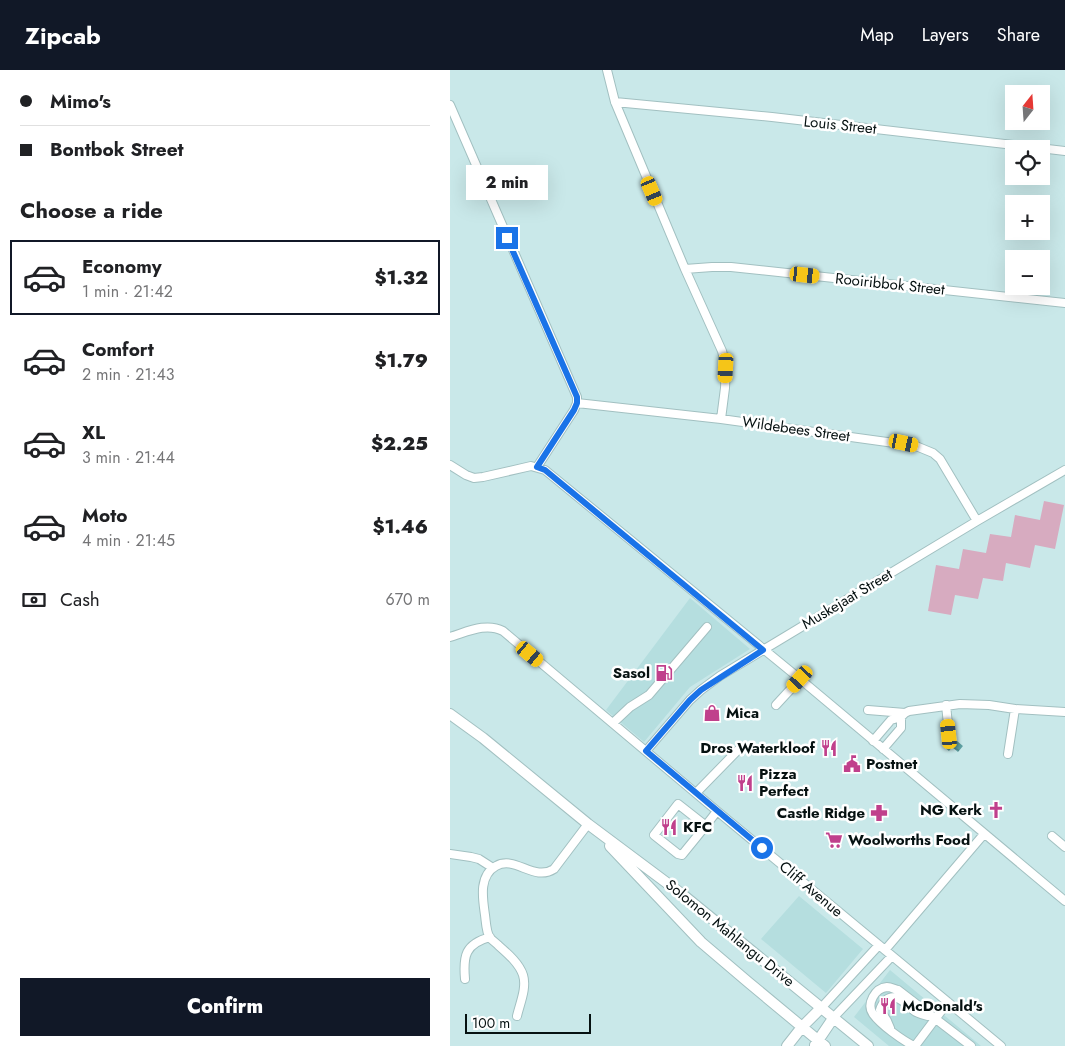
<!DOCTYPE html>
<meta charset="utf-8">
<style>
:root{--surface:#fff;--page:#f2f2f2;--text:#202124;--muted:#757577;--line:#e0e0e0;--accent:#111827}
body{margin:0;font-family:Jost,sans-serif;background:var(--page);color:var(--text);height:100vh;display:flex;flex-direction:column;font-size:19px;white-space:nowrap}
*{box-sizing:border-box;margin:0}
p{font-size:16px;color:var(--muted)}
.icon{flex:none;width:28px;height:28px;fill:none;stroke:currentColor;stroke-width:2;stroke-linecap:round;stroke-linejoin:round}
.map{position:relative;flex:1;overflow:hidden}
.panel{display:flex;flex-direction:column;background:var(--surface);width:450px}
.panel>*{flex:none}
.top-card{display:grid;align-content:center;height:110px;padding:0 20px;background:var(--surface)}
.needle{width:32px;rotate:17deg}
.fabs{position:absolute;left:555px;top:15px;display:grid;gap:10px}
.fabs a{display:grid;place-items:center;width:45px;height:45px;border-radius:0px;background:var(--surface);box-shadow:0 5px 20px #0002;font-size:25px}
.scale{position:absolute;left:15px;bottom:12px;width:126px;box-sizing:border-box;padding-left:5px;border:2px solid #061111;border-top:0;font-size:14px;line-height:18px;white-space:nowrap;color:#061111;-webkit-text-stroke:4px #fff;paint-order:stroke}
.end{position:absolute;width:22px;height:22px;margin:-11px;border:6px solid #1a73e8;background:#fff;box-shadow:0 0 0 2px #fff}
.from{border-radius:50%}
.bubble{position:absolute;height:35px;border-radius:0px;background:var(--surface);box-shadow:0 5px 20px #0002;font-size:16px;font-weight:800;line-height:35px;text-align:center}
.car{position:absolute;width:15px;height:30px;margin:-15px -8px;border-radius:6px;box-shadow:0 0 4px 1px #0007;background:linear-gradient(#f5c518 24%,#345 0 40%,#f5c518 0 76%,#345 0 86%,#f5c518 0)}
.top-card b{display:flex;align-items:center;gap:18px;height:48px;font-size:19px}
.top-card b+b{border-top:1px solid var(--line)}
.top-card i{width:12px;height:12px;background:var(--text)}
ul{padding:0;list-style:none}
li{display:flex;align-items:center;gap:15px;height:75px;margin:0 10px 8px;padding:0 10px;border:2px solid transparent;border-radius:0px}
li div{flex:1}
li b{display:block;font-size:19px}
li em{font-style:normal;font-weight:800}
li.current{border-color:var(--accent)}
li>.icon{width:45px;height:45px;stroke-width:1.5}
h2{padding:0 20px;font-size:22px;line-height:60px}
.pay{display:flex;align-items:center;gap:12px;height:55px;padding:0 20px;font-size:19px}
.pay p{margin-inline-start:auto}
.action{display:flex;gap:10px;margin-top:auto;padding:10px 20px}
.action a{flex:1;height:58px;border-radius:0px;background:var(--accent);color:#fff;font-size:20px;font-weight:800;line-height:58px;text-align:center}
header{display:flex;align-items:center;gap:30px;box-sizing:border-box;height:70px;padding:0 25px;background:var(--accent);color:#fff}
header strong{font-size:24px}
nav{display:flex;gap:28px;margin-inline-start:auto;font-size:18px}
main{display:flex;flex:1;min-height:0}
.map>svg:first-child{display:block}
.built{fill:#b5dedf}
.garden{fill:#d7abc0}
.water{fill:url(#water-waves)}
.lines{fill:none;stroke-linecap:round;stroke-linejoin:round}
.minor-casing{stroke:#a2c0c1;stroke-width:10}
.major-casing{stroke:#a2c0c1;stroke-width:12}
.minor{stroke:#fff;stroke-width:8}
.major{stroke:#fff;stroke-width:10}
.route{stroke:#1a73e8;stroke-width:6}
.labels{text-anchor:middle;stroke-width:5;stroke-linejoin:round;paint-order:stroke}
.street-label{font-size:15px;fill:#061111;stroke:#fff}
.poi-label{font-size:15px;font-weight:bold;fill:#061111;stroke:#fff;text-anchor:start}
</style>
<header>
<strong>Zipcab</strong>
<nav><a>Map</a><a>Layers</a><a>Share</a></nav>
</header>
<main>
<section class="panel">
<div class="top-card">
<b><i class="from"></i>Mimo's</b>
<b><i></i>Bontbok Street</b>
</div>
<h2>Choose a ride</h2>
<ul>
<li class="current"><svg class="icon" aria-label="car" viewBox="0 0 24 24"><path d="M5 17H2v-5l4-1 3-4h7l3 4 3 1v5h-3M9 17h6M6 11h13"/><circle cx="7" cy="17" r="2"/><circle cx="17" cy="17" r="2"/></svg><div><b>Economy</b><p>1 min · 21:42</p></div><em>$1.32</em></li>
<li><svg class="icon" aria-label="car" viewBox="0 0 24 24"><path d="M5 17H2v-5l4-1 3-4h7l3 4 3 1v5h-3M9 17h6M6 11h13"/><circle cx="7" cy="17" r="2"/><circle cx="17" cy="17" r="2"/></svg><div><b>Comfort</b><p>2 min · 21:43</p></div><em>$1.79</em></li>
<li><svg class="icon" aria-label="car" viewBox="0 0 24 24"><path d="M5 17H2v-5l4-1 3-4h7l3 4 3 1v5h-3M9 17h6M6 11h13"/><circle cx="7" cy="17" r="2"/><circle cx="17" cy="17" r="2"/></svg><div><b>XL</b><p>3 min · 21:44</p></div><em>$2.25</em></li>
<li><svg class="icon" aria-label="car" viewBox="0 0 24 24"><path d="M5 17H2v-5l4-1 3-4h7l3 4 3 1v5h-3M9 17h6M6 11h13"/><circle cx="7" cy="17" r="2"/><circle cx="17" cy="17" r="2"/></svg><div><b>Moto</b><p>4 min · 21:45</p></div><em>$1.46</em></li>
</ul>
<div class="pay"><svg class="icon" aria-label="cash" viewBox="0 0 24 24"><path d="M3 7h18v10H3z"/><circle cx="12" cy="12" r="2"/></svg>Cash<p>670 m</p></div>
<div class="action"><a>Confirm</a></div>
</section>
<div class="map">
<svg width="615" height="976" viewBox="0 0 615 976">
<defs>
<pattern id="water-waves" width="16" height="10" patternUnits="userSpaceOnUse" patternTransform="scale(1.25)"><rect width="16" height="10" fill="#5fa1a3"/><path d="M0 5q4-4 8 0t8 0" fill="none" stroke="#4c8283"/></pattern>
</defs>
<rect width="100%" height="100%" fill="#c9e8e9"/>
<!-- built -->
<path class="built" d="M240,528L300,579L240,617L194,672L156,640Z
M349,826L413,879L376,923L311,869Z
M440,900L531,976H439L404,947Z"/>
<!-- garden -->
<path class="garden" d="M594,431L614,435L605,479L585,475L580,498L556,493L553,511L533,508L528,529L505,525L501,545L478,541L486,495L509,499L513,479L536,483L540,464L561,467L565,445L590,450Z"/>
<!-- water -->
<path class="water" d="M501,666L513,676L508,682L502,677L499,681L493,676Z"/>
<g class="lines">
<!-- minor casing -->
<g class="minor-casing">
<path id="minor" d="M157,0L165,32L235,199L272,281L276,297L275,318L271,349
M165,32L322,47L615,81
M0,35L127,327V333L124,340L87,397
M235,199L262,197H281L615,233
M127,333L271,349L466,376L483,383L490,389L527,451
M0,395L16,405L24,408L33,407L81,396L95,400L350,609L615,831
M0,567C17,562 36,552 53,561L267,741L551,976
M326,635L350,609
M496,635L499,664
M418,640L455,643L459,641L510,634L539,635L565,639L615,642
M163,653L180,637L199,625L257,557
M423,671L441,650L451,647L455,643
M433,679L451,658V647
M196,681L240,630L251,620L270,606L527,451L615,400
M558,684L565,639
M246,723L288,680
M256,756L228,734L204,765L228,784L232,785C244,770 256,756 267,741
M602,766L615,777
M0,784L21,787L29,789L43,798
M435,880L534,764
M15,909C13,886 15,874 40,867
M372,937L429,875
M67,946C70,933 77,918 73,905C69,893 57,883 48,875C46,873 42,870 40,868C36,862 36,852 35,845C33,830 28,806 46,796C65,785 84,812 104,799L138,754
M384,947L442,886
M440,958L437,951L430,940C431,936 433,933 436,930C447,921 457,936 466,942C470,944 474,945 478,946
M464,976C452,970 431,955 423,944C416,934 425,918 437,917C441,917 444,919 448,920L521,976
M465,976L498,932"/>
</g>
<!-- major casing -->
<g class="major-casing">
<path id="major" d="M0,644L33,668L138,754L233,825L418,976
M160,776L251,872L298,912L375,976
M365,975L384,947
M337,976L352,957L372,937"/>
</g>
<!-- minor -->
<use href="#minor" class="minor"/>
<!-- major -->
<use href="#major" class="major"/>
</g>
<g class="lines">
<!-- route -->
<path class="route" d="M57,168L127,327V333L124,340L87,397L95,400L313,580L251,620L240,630L196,681L312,778"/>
</g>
<!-- icons -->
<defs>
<g id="fuel-bare" transform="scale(1.35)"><path d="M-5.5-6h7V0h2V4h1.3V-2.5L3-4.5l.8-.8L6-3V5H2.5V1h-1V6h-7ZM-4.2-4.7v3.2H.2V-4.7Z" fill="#c0408c" stroke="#fff" stroke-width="2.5" paint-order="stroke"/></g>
<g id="shop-bare" transform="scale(1.35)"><path d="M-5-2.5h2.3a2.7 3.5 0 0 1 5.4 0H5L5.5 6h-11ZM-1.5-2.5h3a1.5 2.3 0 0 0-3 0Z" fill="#c0408c" stroke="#fff" stroke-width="2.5" paint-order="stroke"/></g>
<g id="restaurant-bare" transform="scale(1.35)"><path d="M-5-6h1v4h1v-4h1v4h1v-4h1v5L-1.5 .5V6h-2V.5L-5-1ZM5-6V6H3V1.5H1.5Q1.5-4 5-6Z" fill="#c0408c" stroke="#fff" stroke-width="2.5" paint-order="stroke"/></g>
<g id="civic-bare" transform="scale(1.35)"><path d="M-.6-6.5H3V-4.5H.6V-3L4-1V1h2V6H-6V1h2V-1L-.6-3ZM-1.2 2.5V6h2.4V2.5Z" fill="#c0408c" stroke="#fff" stroke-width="2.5" paint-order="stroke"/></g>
<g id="church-bare" transform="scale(1.35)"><path d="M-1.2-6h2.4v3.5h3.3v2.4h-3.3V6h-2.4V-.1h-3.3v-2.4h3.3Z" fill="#c0408c" stroke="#fff" stroke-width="2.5" paint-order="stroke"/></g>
<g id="pharmacy-bare" transform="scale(1.35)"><path d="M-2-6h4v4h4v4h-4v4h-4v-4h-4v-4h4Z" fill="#c0408c" stroke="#fff" stroke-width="2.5" paint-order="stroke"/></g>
<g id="supermarket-bare" transform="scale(1.35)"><path d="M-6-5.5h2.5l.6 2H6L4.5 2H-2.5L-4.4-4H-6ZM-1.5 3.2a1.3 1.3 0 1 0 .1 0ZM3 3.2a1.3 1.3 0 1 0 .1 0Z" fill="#c0408c" stroke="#fff" stroke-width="2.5" paint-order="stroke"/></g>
</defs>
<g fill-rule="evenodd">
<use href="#fuel-bare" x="214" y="603"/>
<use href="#shop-bare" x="262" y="643"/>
<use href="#restaurant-bare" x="379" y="678"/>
<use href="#civic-bare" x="402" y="694"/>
<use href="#restaurant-bare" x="295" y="713"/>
<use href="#church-bare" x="546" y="740"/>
<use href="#pharmacy-bare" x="429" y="743"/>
<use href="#restaurant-bare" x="219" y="757"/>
<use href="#supermarket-bare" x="384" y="770"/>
<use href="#restaurant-bare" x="438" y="936"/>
</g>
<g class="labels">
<!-- street labels -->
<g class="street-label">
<text transform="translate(390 55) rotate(6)" y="5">Louis Street</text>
<text transform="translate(440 214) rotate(6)" y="5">Rooiribbok Street</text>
<text transform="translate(346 359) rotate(8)" y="5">Wildebees Street</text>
<text transform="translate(397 529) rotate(-31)" y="5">Muskejaat Street</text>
<text transform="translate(361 819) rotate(40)" y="5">Cliff Avenue</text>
<text transform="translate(280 863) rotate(39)" y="5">Solomon Mahlangu Drive</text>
</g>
<!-- poi labels -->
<g class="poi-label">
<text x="200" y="608" text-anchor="end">Sasol</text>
<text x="276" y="648">Mica</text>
<text x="365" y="683" text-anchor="end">Dros Waterkloof</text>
<text x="416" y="699">Postnet</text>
<text x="309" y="709">Pizza<tspan x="309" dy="17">Perfect</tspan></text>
<text x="532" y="745" text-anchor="end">NG Kerk</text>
<text x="415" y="748" text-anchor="end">Castle Ridge</text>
<text x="233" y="762">KFC</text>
<text x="398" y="775">Woolworths Food</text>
<text x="452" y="941">McDonald's</text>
</g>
</g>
</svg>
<div class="fabs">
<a><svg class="needle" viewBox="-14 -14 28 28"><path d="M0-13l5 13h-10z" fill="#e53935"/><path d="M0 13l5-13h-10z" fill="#757577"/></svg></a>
<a><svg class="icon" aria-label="locate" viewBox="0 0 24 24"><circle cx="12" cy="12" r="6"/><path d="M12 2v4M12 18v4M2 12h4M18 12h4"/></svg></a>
<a>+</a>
<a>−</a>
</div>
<div class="scale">100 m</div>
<i class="end from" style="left:312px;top:778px"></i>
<i class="end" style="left:57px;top:168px"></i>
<div class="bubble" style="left:16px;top:95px;width:82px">2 min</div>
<i class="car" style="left:202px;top:121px;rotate:157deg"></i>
<i class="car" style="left:355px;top:205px;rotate:96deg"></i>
<i class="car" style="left:276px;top:298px;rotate:183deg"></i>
<i class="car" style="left:454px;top:373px;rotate:102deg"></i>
<i class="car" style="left:80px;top:584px;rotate:130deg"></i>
<i class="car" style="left:350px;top:609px;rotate:222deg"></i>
<i class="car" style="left:499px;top:664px;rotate:354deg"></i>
</div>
</main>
